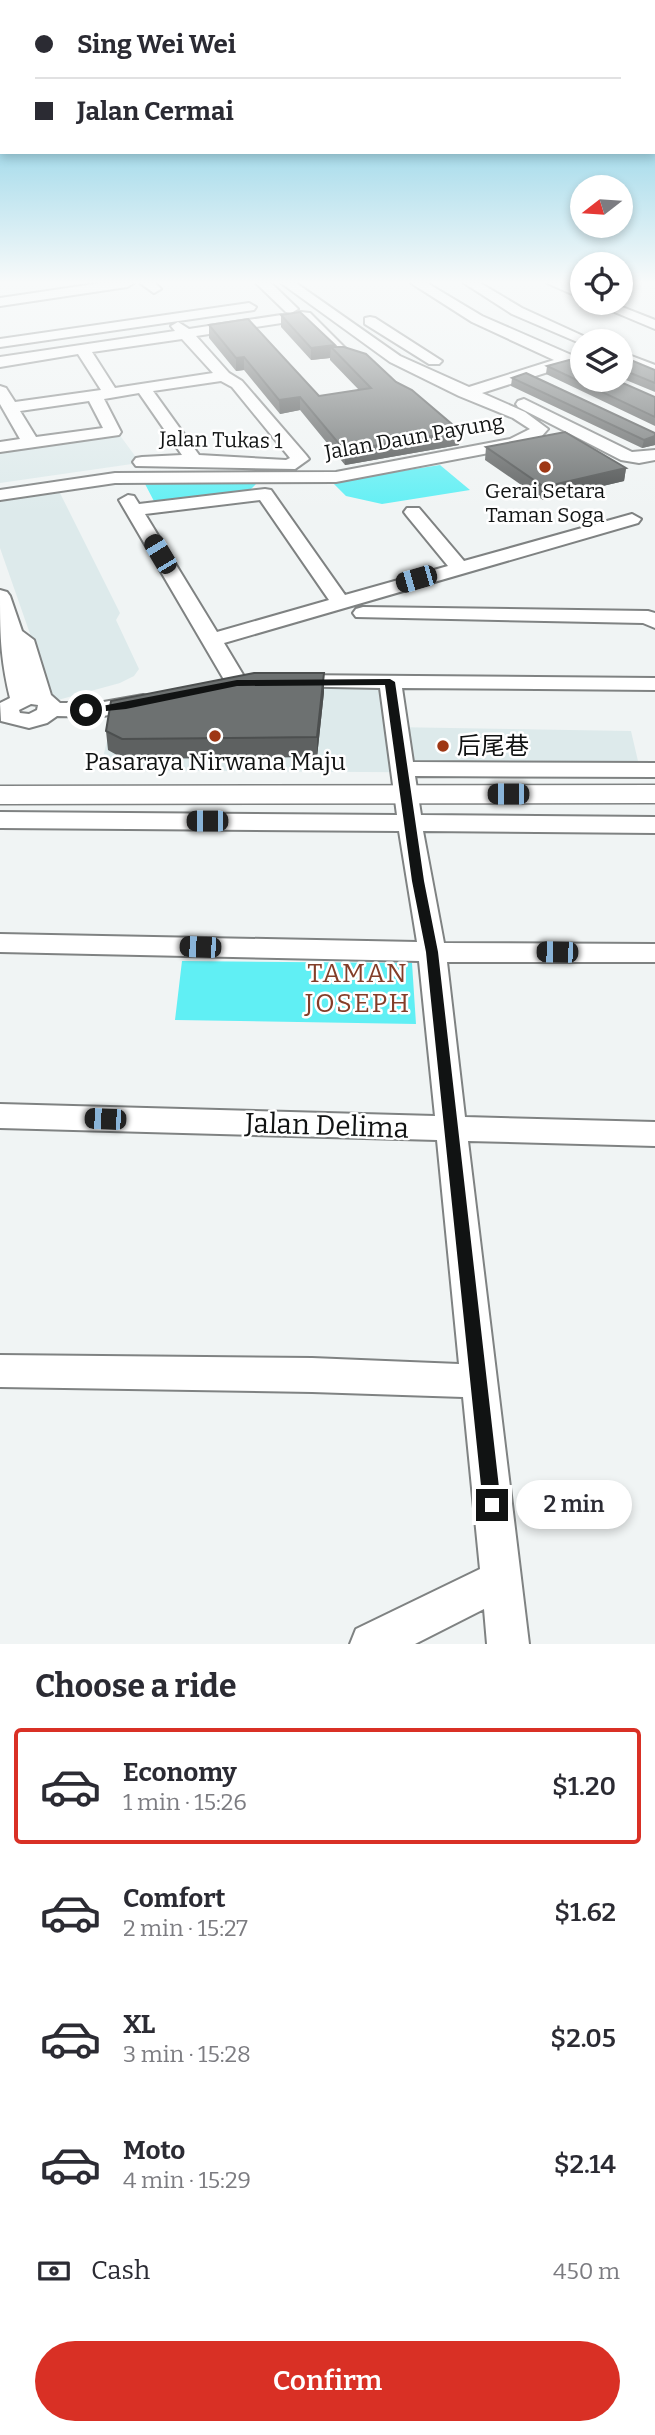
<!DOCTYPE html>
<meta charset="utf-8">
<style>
:root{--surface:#fff;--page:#f2f2f3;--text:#2b2b33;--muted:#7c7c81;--line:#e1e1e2;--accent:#d93025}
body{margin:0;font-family:Bitter,"Noto Sans SC",serif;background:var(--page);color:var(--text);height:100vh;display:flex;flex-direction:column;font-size:26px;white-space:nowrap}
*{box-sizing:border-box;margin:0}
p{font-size:23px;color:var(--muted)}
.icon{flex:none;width:38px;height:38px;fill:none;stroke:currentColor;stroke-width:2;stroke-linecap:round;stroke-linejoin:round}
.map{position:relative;height:1644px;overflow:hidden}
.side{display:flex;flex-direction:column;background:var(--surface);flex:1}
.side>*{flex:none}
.guide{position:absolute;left:0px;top:0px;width:656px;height:154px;box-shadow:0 4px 10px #0003;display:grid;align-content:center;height:154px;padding:0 35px;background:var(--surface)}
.needle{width:46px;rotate:253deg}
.fabs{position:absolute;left:570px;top:175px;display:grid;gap:14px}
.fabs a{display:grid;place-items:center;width:63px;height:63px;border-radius:50%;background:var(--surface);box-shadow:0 4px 10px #0003;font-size:35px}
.end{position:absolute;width:32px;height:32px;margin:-16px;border:9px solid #111313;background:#fff;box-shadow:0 0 0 4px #fff}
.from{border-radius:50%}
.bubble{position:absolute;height:49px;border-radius:24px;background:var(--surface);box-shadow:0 4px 10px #0003;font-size:23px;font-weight:600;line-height:49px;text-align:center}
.car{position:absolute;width:21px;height:42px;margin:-21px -10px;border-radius:9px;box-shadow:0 0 5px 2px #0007;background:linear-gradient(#222 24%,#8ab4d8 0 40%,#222 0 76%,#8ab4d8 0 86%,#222 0)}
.guide b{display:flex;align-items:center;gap:24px;height:66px;font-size:26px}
.guide b+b{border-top:2px solid var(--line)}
.guide i{width:18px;height:18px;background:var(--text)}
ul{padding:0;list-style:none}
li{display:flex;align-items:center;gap:21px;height:116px;margin:0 14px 10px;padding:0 21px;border:4px solid transparent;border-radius:7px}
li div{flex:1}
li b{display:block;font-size:26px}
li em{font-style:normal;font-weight:600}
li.active{border-color:var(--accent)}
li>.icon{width:63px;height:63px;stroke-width:1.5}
h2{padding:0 35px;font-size:32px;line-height:84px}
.pay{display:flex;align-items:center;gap:18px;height:77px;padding:0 35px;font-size:26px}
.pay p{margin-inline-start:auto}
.action{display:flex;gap:14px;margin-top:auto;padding:14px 35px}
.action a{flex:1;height:80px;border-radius:42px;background:var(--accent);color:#fff;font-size:28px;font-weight:600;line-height:80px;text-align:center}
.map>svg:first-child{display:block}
.built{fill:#ddeaeb}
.green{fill:#60eff4}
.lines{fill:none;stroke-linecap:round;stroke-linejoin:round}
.minor-casing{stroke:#7f8282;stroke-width:4}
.major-casing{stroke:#7f8282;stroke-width:3}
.minor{fill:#fff;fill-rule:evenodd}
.major{fill:#fff;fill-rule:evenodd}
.wall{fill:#5e6161}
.shaded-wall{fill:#4c4f4f}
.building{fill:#6d7171;stroke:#4c4f4f;stroke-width:2}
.route{fill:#111313}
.poi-dot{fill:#9e3714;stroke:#fff;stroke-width:2.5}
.labels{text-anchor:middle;stroke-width:5;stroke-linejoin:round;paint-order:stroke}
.far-street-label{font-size:21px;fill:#111313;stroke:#fff}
.far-poi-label{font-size:21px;fill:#111313;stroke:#fff}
.poi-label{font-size:24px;fill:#111313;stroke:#fff;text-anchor:start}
.neighbourhood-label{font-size:26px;letter-spacing:2px;fill:#833e29;stroke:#fff}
.near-street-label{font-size:28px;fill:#111313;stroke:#fff}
</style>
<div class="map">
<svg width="655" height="1644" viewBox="0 0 655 1644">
<rect width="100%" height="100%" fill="#f0f4f4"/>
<!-- built -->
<path class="built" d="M116,430L138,460L132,464L0,483V446Z
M55,483L120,613L116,620L139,669L134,676L120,683L58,700L51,694L0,548V492Z
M385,685L391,727L631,731L641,774L100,770L114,712L238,687Z"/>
<!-- green -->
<path class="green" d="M440,465L470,490L382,504L346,496L332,482Z
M258,482L249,491L156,505L145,484Z
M182,961L412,963L416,1024L175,1020Z"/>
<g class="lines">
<!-- minor casing -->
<g class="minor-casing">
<path id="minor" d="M101,283H134L127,287L0,306V298Z
M140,283H155L161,289L154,293Z
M256,283H271L298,309L291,313L286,312Z
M281,283H296L400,356L469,387L554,360L472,322L411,283H427L482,316L576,357L583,362V372L567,366L482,393L525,412L548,429L540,438L515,448L336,482L115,483L0,500V490L115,473L336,472L510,439L530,429L513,418L459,396L390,362Z
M464,283H480L522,308L594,341H583L582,344L512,314Z
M547,283H565L583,290V299Z
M249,303L256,307L254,310L0,347V339Z
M593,303H612L655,320V329Z
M301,312L310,313L346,349L355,354L353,357L336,355L301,320L196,336L229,373L242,381L306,455L309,459L295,469L136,466L133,462L136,458L142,457L182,455L139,393L104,399L121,432L119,435L0,452V442L20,439L0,404V386L6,388L15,402L101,390L78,354L0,367V357L175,331L171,326L178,322L189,329ZM182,339L213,373L115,388L92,352ZM221,381L232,387L290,458L286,460L199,455L153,391ZM89,401L103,428L36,437L20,411Z
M370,317L375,318L442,361L439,364H429L365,324V318Z
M621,352L655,365V376L621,362Z
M524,399L632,452L655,450V460L639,463L621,460L518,407L516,404L518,401Z
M265,489L271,490L345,595L448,566L407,516L404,512L407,508H419L464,561L632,514L641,519L638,523L224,643L248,683L245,688H229L226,683L119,500L128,495L134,496L139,504ZM260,500L329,600L217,632L145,514Z
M0,590L7,592L10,596L22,631L34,640L51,695L60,703H98L143,695L151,697L154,702L151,707L98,717L57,716L47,723L29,728L1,721L0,703L10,698C0,657 0,631 0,590ZM31,704L38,705L37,710L29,714L20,713L19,710Z
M363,607L648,611L655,613V628L643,623L356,617L353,613L356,609Z
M290,675L655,678V690L402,688L413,762L655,763V777L415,776L421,815L655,817V833L423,831L444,943L655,944V962H447L465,1117L655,1122V1146L468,1141L529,1644H487L484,1609L415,1644H350L356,1629L480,1569L463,1397L312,1392L0,1387V1355L312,1358L459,1364L437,1140L0,1128V1104L435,1116L419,961L0,952V934L417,942L399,831L0,828V812L397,815L380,688L282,686L279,681L282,676Z"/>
</g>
<!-- major casing -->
<g class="major-casing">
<path id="major" d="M655,785V803L0,804V786Z"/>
</g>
<!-- minor -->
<use href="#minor" class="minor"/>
<!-- major -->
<use href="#major" class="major"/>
</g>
<!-- wall -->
<path class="wall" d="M281,315L335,345V347L459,445L345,465L300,410L280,414L244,370L236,371L209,338V325L319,396L359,390L330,360V358L311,360L281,327Z
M621,356L655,370V392L621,378Z
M547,366L655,397V426L546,374Z
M512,378L655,433V445L642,448L511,386Z
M486,447L626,468L624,481L543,500L485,460Z
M324,692L317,757L124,759L108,750L106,731Z"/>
<!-- shaded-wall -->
<path class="shaded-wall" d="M335,345V351L331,347L330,358L311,360V348Z
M244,357V370L236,371V358Z
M300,397V410L280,414L279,400Z
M460,431L459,445L345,465V451Z
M655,436V445L642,448L644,440Z
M626,468L624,481L543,500L544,487Z
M324,673V692L317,757V737Z"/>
<!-- building -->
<path class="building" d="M300,312L335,345L311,348L281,315Z
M248,319L319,396L371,388L331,347H344L366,354L396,382L412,390L460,431L345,451L300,397L279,400L244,357L236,358L209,325Z
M621,356L655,370V383L621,369Z
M569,360L583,365V380H616L655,397V417L547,366Z
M526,373L655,433V436L644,440L512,378Z
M565,432L626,468L544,487L486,447Z
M254,673H324L317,737L122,739L106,731L111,701Z"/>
<!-- sky -->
<linearGradient id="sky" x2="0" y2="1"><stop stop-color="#4bb9da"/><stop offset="0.55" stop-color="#f8fafa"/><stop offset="1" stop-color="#f8fafa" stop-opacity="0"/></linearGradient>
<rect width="655" height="513" fill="url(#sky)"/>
<!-- route -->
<path class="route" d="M390,679L395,682L424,881L438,952L501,1505L498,1511L492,1514L486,1511L483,1505L426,952L412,881L385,685L237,686L126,709L86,713L81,710L237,680Z"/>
<!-- markers -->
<g class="poi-dot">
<circle cx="545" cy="467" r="7"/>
<circle cx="215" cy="736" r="7"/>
<circle cx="443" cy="746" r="7"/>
</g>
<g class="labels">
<!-- far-street labels -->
<g class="far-street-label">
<text transform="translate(414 437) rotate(-10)" y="7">Jalan Daun Payung</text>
<text transform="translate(221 440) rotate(1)" y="7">Jalan Tukas 1</text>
</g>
<!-- far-poi labels -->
<g class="far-poi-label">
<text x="545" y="498">Gerai Setara<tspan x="545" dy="24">Taman Soga</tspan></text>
</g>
<!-- poi labels -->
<g class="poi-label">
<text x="457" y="754">后尾巷</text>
<text x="215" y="770" text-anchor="middle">Pasaraya Nirwana Maju</text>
</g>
<!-- neighbourhood labels -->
<g class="neighbourhood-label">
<text x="358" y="982">TAMAN<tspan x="358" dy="30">JOSEPH</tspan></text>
</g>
<!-- near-street labels -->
<g class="near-street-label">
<text transform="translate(327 1125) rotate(2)" y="10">Jalan Delima</text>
</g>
</g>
</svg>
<div class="fabs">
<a><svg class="needle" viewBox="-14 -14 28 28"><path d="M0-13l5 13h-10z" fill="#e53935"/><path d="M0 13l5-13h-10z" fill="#7c7c81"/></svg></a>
<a><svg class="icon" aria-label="locate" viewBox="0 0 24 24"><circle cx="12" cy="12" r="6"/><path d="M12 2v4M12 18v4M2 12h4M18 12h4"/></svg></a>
<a><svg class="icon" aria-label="layers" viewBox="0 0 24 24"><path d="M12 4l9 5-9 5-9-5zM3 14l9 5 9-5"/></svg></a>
</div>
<i class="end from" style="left:86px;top:710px"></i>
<i class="end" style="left:492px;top:1505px"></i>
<div class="bubble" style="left:516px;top:1480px;width:116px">2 min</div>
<i class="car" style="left:160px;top:554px;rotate:329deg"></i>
<i class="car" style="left:416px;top:579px;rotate:254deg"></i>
<i class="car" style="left:508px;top:794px;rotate:270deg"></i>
<i class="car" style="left:207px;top:821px;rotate:270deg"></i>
<i class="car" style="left:200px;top:947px;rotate:272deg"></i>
<i class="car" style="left:557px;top:952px;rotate:271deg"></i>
<i class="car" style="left:105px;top:1119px;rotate:272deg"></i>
<div class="guide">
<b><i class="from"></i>Sing Wei Wei</b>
<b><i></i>Jalan Cermai</b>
</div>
</div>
<section class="side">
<h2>Choose a ride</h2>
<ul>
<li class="active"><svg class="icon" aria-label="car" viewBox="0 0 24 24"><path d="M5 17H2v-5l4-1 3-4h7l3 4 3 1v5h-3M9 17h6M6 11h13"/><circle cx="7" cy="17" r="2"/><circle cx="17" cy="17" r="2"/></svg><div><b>Economy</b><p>1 min · 15:26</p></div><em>$1.20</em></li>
<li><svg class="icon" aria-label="car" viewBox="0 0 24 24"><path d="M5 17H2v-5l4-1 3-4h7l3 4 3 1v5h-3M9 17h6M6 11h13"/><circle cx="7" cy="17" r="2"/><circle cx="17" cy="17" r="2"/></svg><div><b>Comfort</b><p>2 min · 15:27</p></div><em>$1.62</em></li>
<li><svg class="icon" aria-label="car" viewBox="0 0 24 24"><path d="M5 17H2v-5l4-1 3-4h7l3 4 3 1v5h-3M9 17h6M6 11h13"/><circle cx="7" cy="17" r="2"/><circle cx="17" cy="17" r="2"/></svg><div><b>XL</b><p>3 min · 15:28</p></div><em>$2.05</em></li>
<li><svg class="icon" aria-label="car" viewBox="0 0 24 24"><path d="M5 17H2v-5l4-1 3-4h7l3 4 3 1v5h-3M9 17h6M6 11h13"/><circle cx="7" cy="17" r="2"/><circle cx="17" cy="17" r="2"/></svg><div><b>Moto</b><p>4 min · 15:29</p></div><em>$2.14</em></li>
</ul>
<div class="pay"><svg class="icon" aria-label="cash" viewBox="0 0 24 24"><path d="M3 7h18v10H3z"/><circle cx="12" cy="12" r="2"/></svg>Cash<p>450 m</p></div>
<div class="action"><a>Confirm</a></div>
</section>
